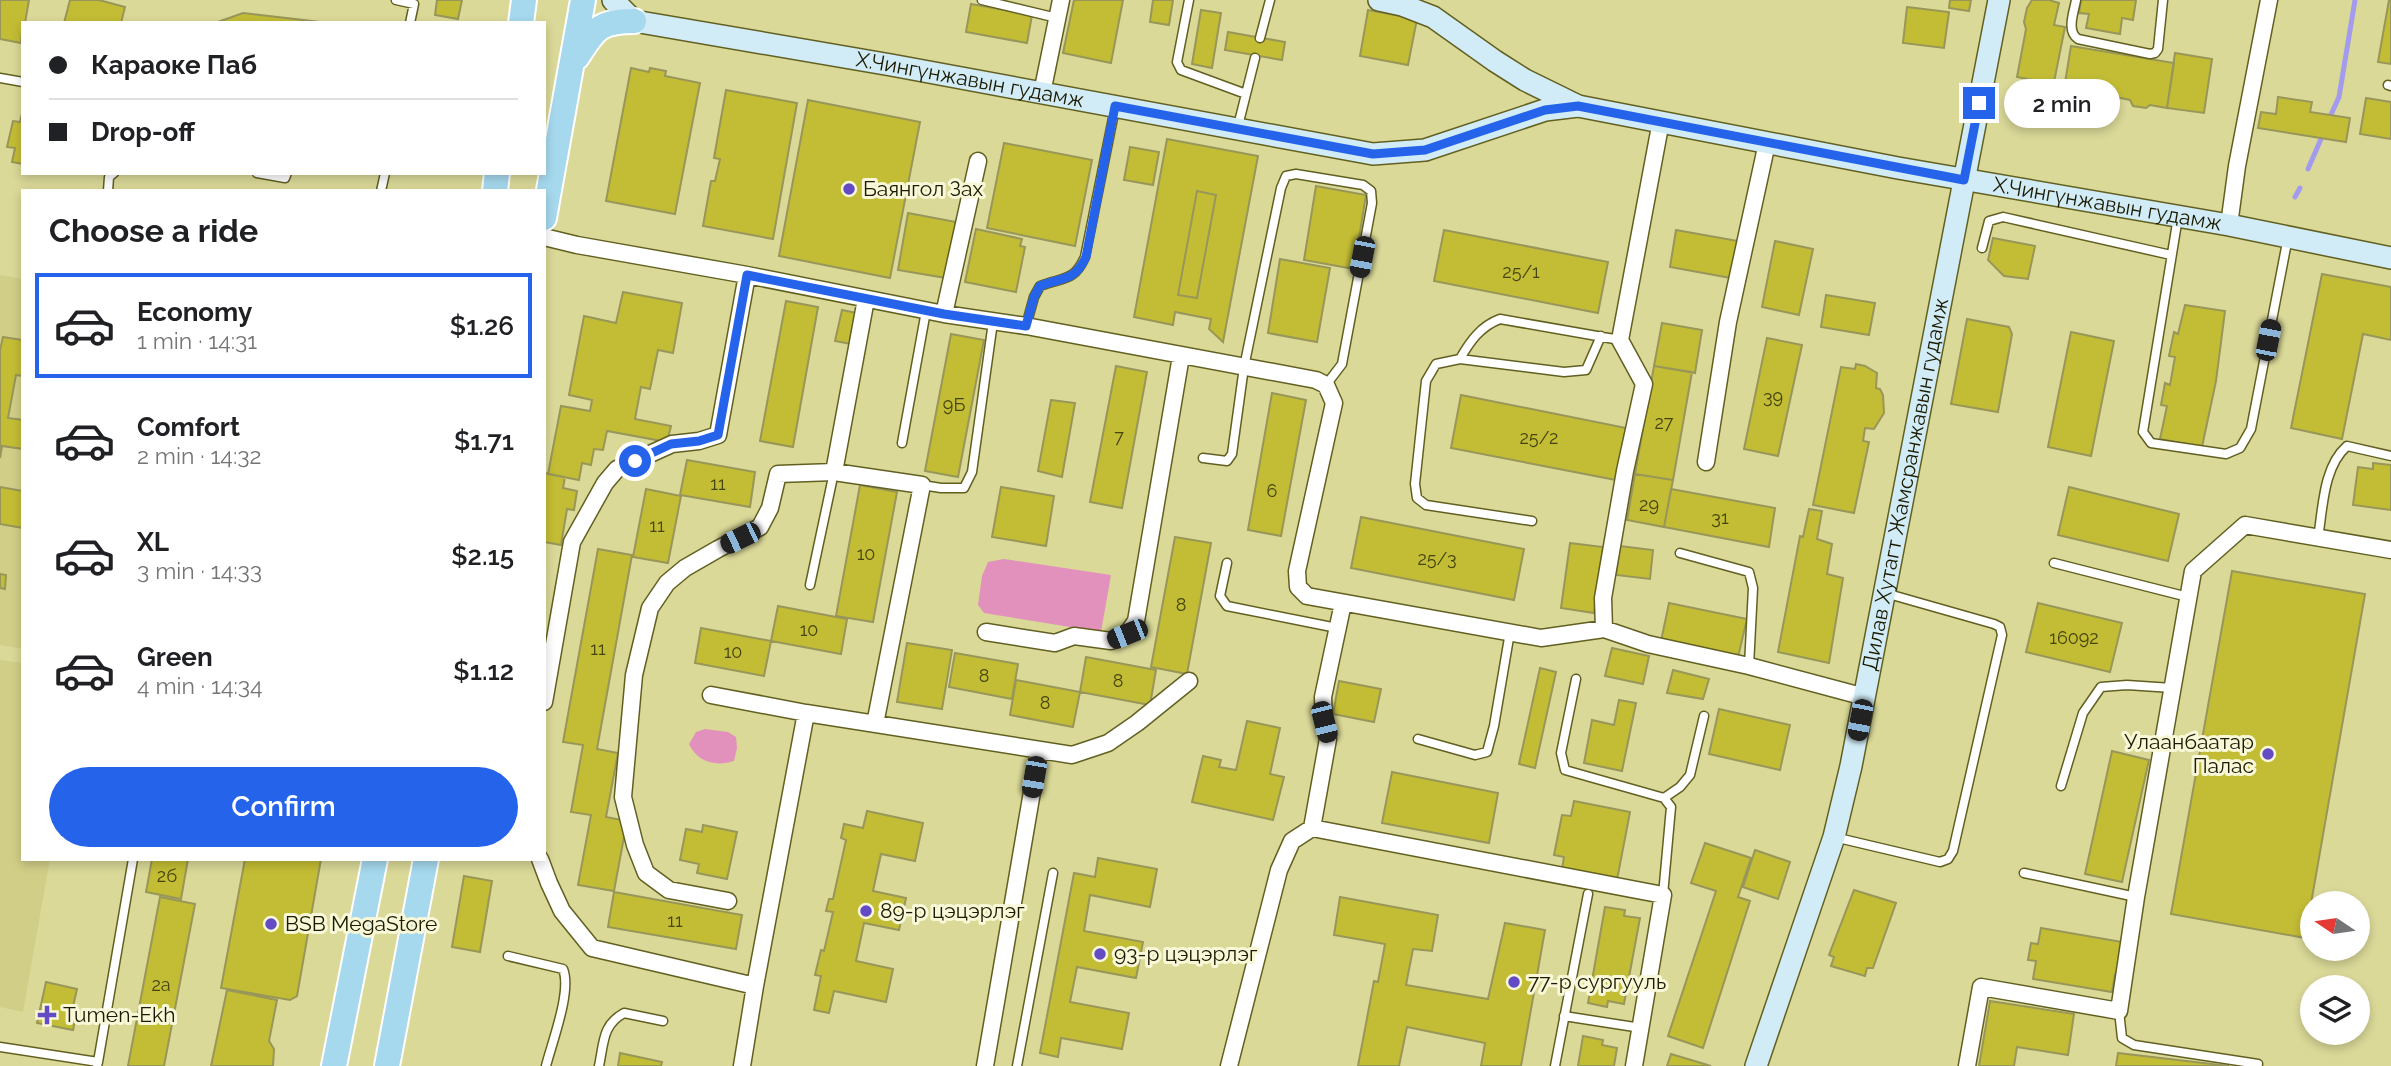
<!DOCTYPE html>
<meta charset="utf-8">
<style>
:root{--surface:#fff;--page:#f6f6f6;--text:#202124;--muted:#757577;--line:#e0e0e0;--accent:#2563eb}
body{margin:0;font-family:Raleway,sans-serif;background:var(--page);color:var(--text);height:100vh;display:flex;flex-direction:column;font-size:26px;white-space:nowrap}
*{box-sizing:border-box;margin:0}
p{font-size:23px;color:var(--muted)}
.icon{flex:none;width:38px;height:38px;fill:none;stroke:currentColor;stroke-width:2;stroke-linecap:round;stroke-linejoin:round}
.map{position:relative;flex:1;overflow:hidden}
.panel{position:absolute;left:21px;top:189px;width:525px;height:672px;display:flex;flex-direction:column;background:var(--surface);border-radius:0px;box-shadow:0 4px 10px #0003}
.panel>*{flex:none}
.banner{position:absolute;left:21px;top:21px;width:525px;height:154px;border-radius:0px;box-shadow:0 4px 10px #0003;display:grid;align-content:center;height:154px;padding:0 28px;background:var(--surface)}
.needle{width:46px;rotate:283deg}
.fabs{position:absolute;left:2300px;top:891px;display:grid;gap:14px}
.fabs a{display:grid;place-items:center;width:70px;height:70px;border-radius:50%;background:var(--surface);box-shadow:0 4px 10px #0003;font-size:35px}
.end{position:absolute;width:32px;height:32px;margin:-16px;border:9px solid #2563eb;background:#fff;box-shadow:0 0 0 4px #fff}
.from{border-radius:50%}
.bubble{position:absolute;height:49px;border-radius:24px;background:var(--surface);box-shadow:0 4px 10px #0003;font-size:23px;font-weight:600;line-height:49px;text-align:center}
.car{position:absolute;width:21px;height:42px;margin:-21px -10px;border-radius:9px;box-shadow:0 0 5px 2px #0007;background:linear-gradient(#222 24%,#8ab4d8 0 40%,#222 0 76%,#8ab4d8 0 86%,#222 0)}
.banner b{display:flex;align-items:center;gap:24px;height:66px;font-size:26px}
.banner b+b{border-top:2px solid var(--line)}
.banner i{width:18px;height:18px;background:var(--text)}
ul{padding:0;list-style:none}
li{display:flex;align-items:center;gap:21px;height:105px;margin:0 14px 10px;padding:0 14px;border:4px solid transparent;border-radius:0px}
li div{flex:1}
li b{display:block;font-size:26px}
li em{font-style:normal;font-weight:600}
li.selected{border-color:var(--accent)}
li>.icon{width:63px;height:63px;stroke-width:1.5}
h2{padding:0 28px;font-size:32px;line-height:84px}
.button{display:flex;gap:14px;margin-top:auto;padding:14px 28px}
.button a{flex:1;height:80px;border-radius:42px;background:var(--accent);color:#fff;font-size:28px;font-weight:600;line-height:80px;text-align:center}
.map>svg:first-child{display:block}
.built{fill:#d1cf87}
.green{fill:#e191bc}
.lines{fill:none;stroke-linecap:round;stroke-linejoin:round}
.stream{stroke:#a29bee;stroke-width:5}
.building{fill:#c3bd35;stroke:#989658;stroke-width:2}
.service-casing{stroke:#626021;stroke-width:11}
.minor-casing{stroke:#626021;stroke-width:19}
.secondary-casing{stroke:#626021;stroke-width:24}
.primary-casing{stroke:#fff;stroke-width:28}
.service{stroke:#fff;stroke-width:8}
.minor{stroke:#fff;stroke-width:16}
.secondary{stroke:#d2ecf7;stroke-width:21}
.primary{stroke:#a6d9ee;stroke-width:24}
.route{stroke:#2563eb;stroke-width:9}
.poi-dot{fill:#624bc4;stroke:#f8f8d8;stroke-width:2.5}
.labels{text-anchor:middle;stroke-width:6;stroke-linejoin:round;paint-order:stroke}
.number-label{font-size:18px;fill:#46440f}
.street-label{font-size:21px;fill:#1c1b02;stroke:#f8f8d8}
.poi-label{font-size:21px;fill:#1c1b02;stroke:#f8f8d8;text-anchor:start}
</style>
<div class="map">
<svg width="2391" height="1066" viewBox="0 0 2391 1066">
<rect width="100%" height="100%" fill="#dad998"/>
<!-- built -->
<path class="built" d="M0,275L23,279V649L0,645Z
M0,660L23,663V859H50L23,1012L0,1007Z"/>
<!-- green -->
<path class="green" d="M1004,559L1111,575L1101,632L984,613L978,605L982,576L988,562Z
M705,729L728,732L736,737L737,748L734,761C716,767 697,762 689,744L696,732Z"/>
<g class="lines">
<!-- stream -->
<path class="stream" d="M2329,119L2339,97L2355,0
M2308,169L2324,132
M2295,197L2300,188"/>
</g>
<!-- building -->
<path class="building" d="M0,0H29L25,23H23L21,43L0,39Z
M70,0H99L125,7L121,23H64Z
M437,0H462L458,19L435,15Z
M1074,0H1123L1111,63L1063,53Z
M1153,0H1173L1169,25L1150,22Z
M1950,0H1971L1969,11L1949,8Z
M2032,0H2049L2059,3L2054,25L2065,27L2048,112L2028,108L2033,80L2017,77L2026,29L2024,22L2027,8Z
M2081,0H2136L2133,20L2122,18L2120,34L2086,28L2089,14L2079,13Z
M2389,0H2391V64L2378,62Z
M971,4L1032,15L1027,43L966,32Z
M1907,7L1949,12L1944,48L1903,43Z
M1201,10L1221,13L1212,68L1192,64Z
M1368,10L1417,19L1408,65L1360,56Z
M243,13L329,23H215Z
M1228,32L1285,42L1282,60L1225,50Z
M2071,46L2174,63L2167,108L2150,105L2146,108L2133,106L2130,100L2101,94L2095,97L2084,95L2082,92L2064,89Z
M2175,53L2212,59L2204,113L2167,108Z
M631,68L649,72L650,68L666,71L665,76L700,83L675,214L606,201Z
M726,90L797,103L773,239L703,226L711,181H715L720,159L714,158Z
M2278,97L2312,102L2310,112L2350,118L2346,142L2258,128L2261,112L2276,114Z
M2366,98L2391,102V139L2360,134Z
M808,100L920,122L890,278L779,256Z
M23,109V164L12,162L15,148L7,147L13,121L20,122Z
M1167,139L1258,156L1223,342L1209,329L1211,319L1175,312L1173,325L1134,317Z
M1004,143L1092,160L1075,246L987,228Z
M1130,147L1159,152L1153,185L1124,180Z
M1316,186L1366,195L1354,269L1304,260Z
M1197,191L1216,195L1197,298L1178,295Z
M908,213L956,222L946,278L898,270Z
M976,229L1022,239L1020,246L1025,247L1016,292L965,282Z
M1444,230L1608,262L1598,313L1434,281Z
M1676,230L1738,241L1731,278L1670,267Z
M1993,238L2035,246L2028,279L2004,276L1988,260Z
M1775,241L1813,249L1799,315L1762,307Z
M1280,259L1330,268L1317,342L1268,333Z
M2322,274L2391,287V340L2363,334L2342,439L2291,428Z
M623,292L682,303L673,353L658,350L650,389L641,387L635,419L671,426L667,442L607,431L603,450L594,449L591,465L582,463L579,480L548,474L561,406L590,411L592,400L569,395L584,316L616,323Z
M1826,295L1875,303L1869,335L1821,327Z
M786,301L818,307L793,447L760,441Z
M2185,305L2225,311L2216,381L2202,447L2160,439L2167,406L2161,405L2165,383L2170,385L2175,357L2169,356L2174,332L2178,334Z
M842,310L857,313L851,344L835,341Z
M1967,319L2009,327L2012,334L1998,412L1951,404Z
M1662,323L1702,330L1695,373L1654,366Z
M2071,332L2114,341L2091,456L2048,447Z
M951,334L984,340L958,477L925,471Z
M3,337L23,340V376L16,375L8,418L23,420V449L2,446L0,458V350Z
M1767,338L1802,345L1778,456L1744,449Z
M1856,364L1865,366L1877,373L1876,388L1880,389L1883,395L1884,413L1874,429L1865,428L1863,441L1869,442L1854,513L1813,505L1841,367L1855,369Z
M1116,366L1147,372L1122,508L1090,502Z
M1654,366L1692,372L1673,480L1635,474Z
M1272,393L1306,400L1281,536L1248,530Z
M1461,395L1626,428L1616,480L1451,448Z
M1051,400L1075,403L1062,477L1038,471Z
M687,460L755,472L750,507L680,495Z
M2373,463L2391,465V510L2353,505L2358,467L2373,469Z
M544,473L565,477L563,488L577,491L574,510L567,509L561,545L544,542Z
M1635,474L1673,480L1664,527L1627,520Z
M860,485L897,492L873,622L836,616Z
M0,487L23,491V528L0,524Z
M1001,487L1054,496L1046,546L992,537Z
M2069,487L2179,514L2168,561L2058,535Z
M646,489L681,496L668,563L633,557Z
M1671,489L1775,508L1769,547L1664,527Z
M1809,509L1822,511L1817,539L1832,544L1827,574L1843,578L1829,663L1778,652L1800,536L1803,537Z
M1361,517L1524,549L1514,600L1351,568Z
M1175,537L1211,543L1187,674L1151,667Z
M1570,543L1603,547L1594,613L1561,608Z
M1620,546L1653,550L1650,579L1616,575Z
M598,549L632,555L597,749L618,753L606,817L627,821L614,891L578,885L591,815L571,812L583,745L563,742Z
M2232,571L2365,594L2305,938L2171,914Z
M0,574L6,575L5,589L0,588Z
M1669,603L1747,619L1738,657L1661,641Z
M2038,603L2122,623L2110,672L2026,652Z
M778,606L847,619L841,654L771,641Z
M701,628L771,641L764,676L695,663Z
M907,643L952,650L942,709L897,702Z
M1612,648L1649,656L1643,684L1605,676Z
M955,653L1018,664L1012,699L949,687Z
M1086,657L1156,670L1150,705L1080,692Z
M1540,668L1556,672L1535,768L1519,764Z
M1673,670L1709,679L1703,699L1667,693Z
M1016,680L1080,692L1073,727L1010,715Z
M1339,681L1381,689L1374,722L1333,714Z
M1619,700L1636,703L1622,771L1584,763L1592,720L1614,725Z
M1719,709L1790,725L1780,770L1709,754Z
M1247,721L1280,728L1270,774L1284,777L1273,820L1192,802L1203,756L1221,760L1219,767L1236,770Z
M2112,751L2149,760L2122,882L2085,874Z
M1392,772L1498,793L1489,843L1382,823Z
M1574,801L1630,812L1617,880L1562,869L1564,857L1554,855L1562,815L1571,816Z
M867,811L923,823L915,861L881,854L873,891L906,898L899,930L864,923L856,961L893,969L886,1002L834,991L829,1013L814,1010L821,976L815,975L821,950L824,951L833,912L826,911L829,899H833L846,840L841,838L844,824L863,828Z
M703,825L737,832L727,879L697,873L699,864L680,860L686,829L702,832Z
M1705,843L1751,858L1738,897L1750,901L1703,1048L1668,1036L1716,891L1691,883Z
M1755,850L1790,862L1778,899L1743,887Z
M1098,858L1157,869L1150,907L1090,895L1084,931L1143,942L1136,978L1077,967L1070,1002L1129,1013L1122,1049L1061,1038L1058,1057L1040,1053L1074,873L1095,877Z
M152,859H188L181,899L146,892Z
M245,859H321L297,996L290,1000L221,988Z
M464,876L492,881L480,952L452,947Z
M1854,890L1896,903L1873,968H1867L1865,976L1831,966L1834,957L1829,955Z
M614,892L742,915L736,949L608,927Z
M160,897L195,904L164,1066H128Z
M1340,897L1438,915L1432,951L1413,949L1406,985L1488,999L1505,923L1545,930L1521,1066H1481L1485,1043L1407,1027L1399,1066H1358L1374,981L1378,982L1385,944L1334,935Z
M1605,907L1625,910L1624,916L1640,918L1624,1004L1608,1001L1607,1007L1588,1003Z
M2041,928L2122,942L2119,954L2125,955L2121,975L2115,974L2112,992L2033,979L2036,961L2028,960L2031,943L2038,944Z
M46,982L77,989L70,1020L75,1021L73,1030L37,1023Z
M227,990L277,1000L269,1041L274,1049L273,1066H211Z
M1990,1001L2074,1014L2068,1055L2017,1047L2014,1066H1979Z
M1583,1036L1603,1040L1602,1045L1617,1048L1614,1066H1578Z
M620,1053L662,1062L661,1066H618Z
M2118,1053L2229,1066H2116Z
M1671,1054L1711,1066H1667Z"/>
<g class="lines">
<!-- service casing -->
<g class="service-casing">
<path id="service" d="M396,0L414,4L410,23
M982,0L1057,18
M1189,0L1177,62L1181,70L1246,94
M2076,0C2074,12 2066,31 2078,39L2150,54L2155,53L2158,49L2163,0
M1260,38L1270,0
M0,78L23,82
M2388,85L2391,86
M1238,126L1255,58
M257,173L285,178L287,173
M108,191L109,177L114,173
M381,191L385,173
M2178,217L2143,432L2151,443L2226,454L2240,448L2251,429L2288,237
M1982,248L1989,221L2003,217L2171,255
M1026,326L1034,297L1040,286C1063,277 1074,282 1085,257L1115,108
M1460,359L1564,372L1586,370L1601,336
M902,443L926,311
M1203,458L1227,461L1232,454L1244,367L1281,188L1286,176L1296,174L1363,185L1371,191L1372,203L1342,364L1326,385
M922,485L941,488H964L972,472L993,322
M1532,521L1426,505L1417,498L1415,484L1426,381L1436,364L1460,359C1470,341 1481,326 1500,319L1620,340
M2318,538C2323,508 2323,467 2347,446L2391,456
M1680,553L1749,572L1753,588L1749,666
M1227,563L1220,596L1227,606L1337,628
M2054,563L2188,597
M810,585L834,472
M1576,679L1561,753L1565,770L1664,798L1671,807L1663,895
M1418,739L1475,755L1487,752L1494,726L1510,632
M2061,786L2083,713L2101,687L2127,685L2172,688
M1664,798L1680,787L1690,775L1704,716
M1834,837L1940,862L1948,859L1953,851L2002,635L2000,627L1994,624L1885,593
M2024,873L2136,897
M508,956L563,969C572,991 552,1042 546,1066
M2119,1011L2122,1038L2134,1045L2258,1064
M1564,1016L1641,1028
M0,1047L98,1062L97,1066
M98,1062L133,859
M599,1066C604,1043 602,1025 624,1013L663,1021
M1017,1066L1053,873
M1555,1066L1588,894"/>
</g>
<!-- minor casing -->
<g class="minor-casing">
<path id="minor" d="M1042,93L1061,0
M2229,225L2237,166L2269,0
M544,237L577,245L747,275L944,314L1026,326L1316,380L1326,385L1334,403L1297,571L1298,587L1307,596L1541,638L1604,629L1648,644L1749,666L1865,697
M944,314L978,161
M1706,462L1728,322L1767,143
M834,472L866,299
M1604,629L1603,598L1625,471L1644,384L1620,340L1661,121
M986,632L1055,643L1074,636L1111,641L1127,634L1136,621L1181,356
M711,695L806,713L1072,755L1108,743L1137,723L1189,681
M544,702L572,542L605,483L617,469L672,444L699,441L718,435L747,275
M1312,828L1663,895L1634,1066
M540,859L549,883L562,911L592,948L755,986
M728,901L669,890L646,873L635,845L623,797L634,675L650,608L667,583L685,568L718,549L760,527L770,508L778,474L834,472L922,485L875,724
M742,1066L755,986L806,713
M985,1066L1039,751
M1229,1066L1279,870L1292,841L1312,828L1328,739L1324,722L1323,697L1343,603
M1967,1066L1981,987L2119,1011L2136,897L2193,571L2245,525L2391,550"/>
</g>
<!-- secondary casing -->
<g class="secondary-casing">
<g id="secondary">
<path id="s1" d="M613,0L634,21L891,65L1373,154L1425,150L1545,110L1578,106"/>
<path id="s2" d="M1379,0L1402,5L1433,17L1495,61L1525,80L1578,106L1898,168L2229,225L2391,258"/>
<path id="s3" d="M1756,1066L1834,837L1851,766L1999,0"/>
</g>
</g>
<!-- primary casing -->
<g class="primary-casing">
<path id="primary" d="M521,23L524,0
M577,57C595,29 599,21 634,21
M495,191L497,173
M544,218L583,0
M334,1066L375,859
M387,1066L426,859"/>
</g>
<!-- service -->
<use href="#service" class="service"/>
<!-- minor -->
<use href="#minor" class="minor"/>
<!-- secondary -->
<use href="#secondary" class="secondary"/>
<!-- primary -->
<use href="#primary" class="primary"/>
</g>
<g class="lines">
<!-- route -->
<path class="route" d="M635,461L671,444L699,441L718,435L747,275L944,314L1026,326L1034,297L1040,286C1063,277 1074,282 1086,257L1115,106L1373,154L1425,150L1545,110L1578,106L1964,180L1979,103"/>
</g>
<!-- markers -->
<g class="poi-dot">
<circle cx="849" cy="189" r="7"/>
<circle cx="2268" cy="754" r="7"/>
<circle cx="866" cy="911" r="7"/>
<circle cx="271" cy="924" r="7"/>
<circle cx="1100" cy="954" r="7"/>
<circle cx="1514" cy="982" r="7"/>
<path d="M43.5 1004.5h7v7h7v7h-7v7h-7v-7h-7v-7h7z"/>
</g>
<g class="labels">
<!-- number labels -->
<g class="number-label">
<text x="1521" y="278">25/1</text>
<text x="1773" y="403">39</text>
<text x="954" y="411">9Б</text>
<text x="1664" y="429">27</text>
<text x="1119" y="443">7</text>
<text x="1539" y="444">25/2</text>
<text x="718" y="490">11</text>
<text x="1272" y="497">6</text>
<text x="1649" y="511">29</text>
<text x="1720" y="524">31</text>
<text x="657" y="532">11</text>
<text x="866" y="560">10</text>
<text x="1437" y="565">25/3</text>
<text x="1181" y="611">8</text>
<text x="809" y="636">10</text>
<text x="2074" y="644">16092</text>
<text x="598" y="655">11</text>
<text x="733" y="658">10</text>
<text x="984" y="682">8</text>
<text x="1118" y="687">8</text>
<text x="1045" y="709">8</text>
<text x="167" y="882">2б</text>
<text x="675" y="927">11</text>
<text x="161" y="991">2а</text>
</g>
<!-- street labels -->
<g class="street-label">
<text dy="7" stroke="none"><textPath href="#s1" startOffset="371">Х.Чингүнжавын гудамж</textPath></text>
<text dy="7" stroke="none"><textPath href="#s2" startOffset="766">Х.Чингүнжавын гудамж</textPath></text>
<text dy="7" stroke="none"><textPath href="#s3" startOffset="602">Дилав Хутагт Жамсранжавын гудамж</textPath></text>
</g>
<!-- poi labels -->
<g class="poi-label">
<text x="863" y="196">Баянгол Зах</text>
<text x="2254" y="749" text-anchor="end">Улаанбаатар<tspan x="2254" dy="24">Палас</tspan></text>
<text x="880" y="918">89-р цэцэрлэг</text>
<text x="285" y="931">BSB MegaStore</text>
<text x="1114" y="961">93-р цэцэрлэг</text>
<text x="1528" y="989">77-р сургууль</text>
<text x="63" y="1022">Tumen-Ekh</text>
</g>
</g>
</svg>
<div class="fabs">
<a><svg class="needle" viewBox="-14 -14 28 28"><path d="M0-13l5 13h-10z" fill="#e53935"/><path d="M0 13l5-13h-10z" fill="#757577"/></svg></a>
<a><svg class="icon" aria-label="layers" viewBox="0 0 24 24"><path d="M12 4l9 5-9 5-9-5zM3 14l9 5 9-5"/></svg></a>
</div>
<i class="end from" style="left:635px;top:461px"></i>
<i class="end" style="left:1979px;top:103px"></i>
<div class="bubble" style="left:2004px;top:79px;width:116px">2 min</div>
<i class="car" style="left:1362px;top:257px;rotate:191deg"></i>
<i class="car" style="left:2268px;top:340px;rotate:11deg"></i>
<i class="car" style="left:740px;top:538px;rotate:244deg"></i>
<i class="car" style="left:1127px;top:634px;rotate:248deg"></i>
<i class="car" style="left:1860px;top:720px;rotate:191deg"></i>
<i class="car" style="left:1324px;top:722px;rotate:166deg"></i>
<i class="car" style="left:1034px;top:777px;rotate:190deg"></i>
<div class="banner">
<b><i class="from"></i>Караоке Паб</b>
<b><i></i>Drop-off</b>
</div>
<section class="panel">
<h2>Choose a ride</h2>
<ul>
<li class="selected"><svg class="icon" aria-label="car" viewBox="0 0 24 24"><path d="M5 17H2v-5l4-1 3-4h7l3 4 3 1v5h-3M9 17h6M6 11h13"/><circle cx="7" cy="17" r="2"/><circle cx="17" cy="17" r="2"/></svg><div><b>Economy</b><p>1 min · 14:31</p></div><em>$1.26</em></li>
<li><svg class="icon" aria-label="car" viewBox="0 0 24 24"><path d="M5 17H2v-5l4-1 3-4h7l3 4 3 1v5h-3M9 17h6M6 11h13"/><circle cx="7" cy="17" r="2"/><circle cx="17" cy="17" r="2"/></svg><div><b>Comfort</b><p>2 min · 14:32</p></div><em>$1.71</em></li>
<li><svg class="icon" aria-label="car" viewBox="0 0 24 24"><path d="M5 17H2v-5l4-1 3-4h7l3 4 3 1v5h-3M9 17h6M6 11h13"/><circle cx="7" cy="17" r="2"/><circle cx="17" cy="17" r="2"/></svg><div><b>XL</b><p>3 min · 14:33</p></div><em>$2.15</em></li>
<li><svg class="icon" aria-label="car" viewBox="0 0 24 24"><path d="M5 17H2v-5l4-1 3-4h7l3 4 3 1v5h-3M9 17h6M6 11h13"/><circle cx="7" cy="17" r="2"/><circle cx="17" cy="17" r="2"/></svg><div><b>Green</b><p>4 min · 14:34</p></div><em>$1.12</em></li>
</ul>
<div class="button"><a>Confirm</a></div>
</section>
</div>
